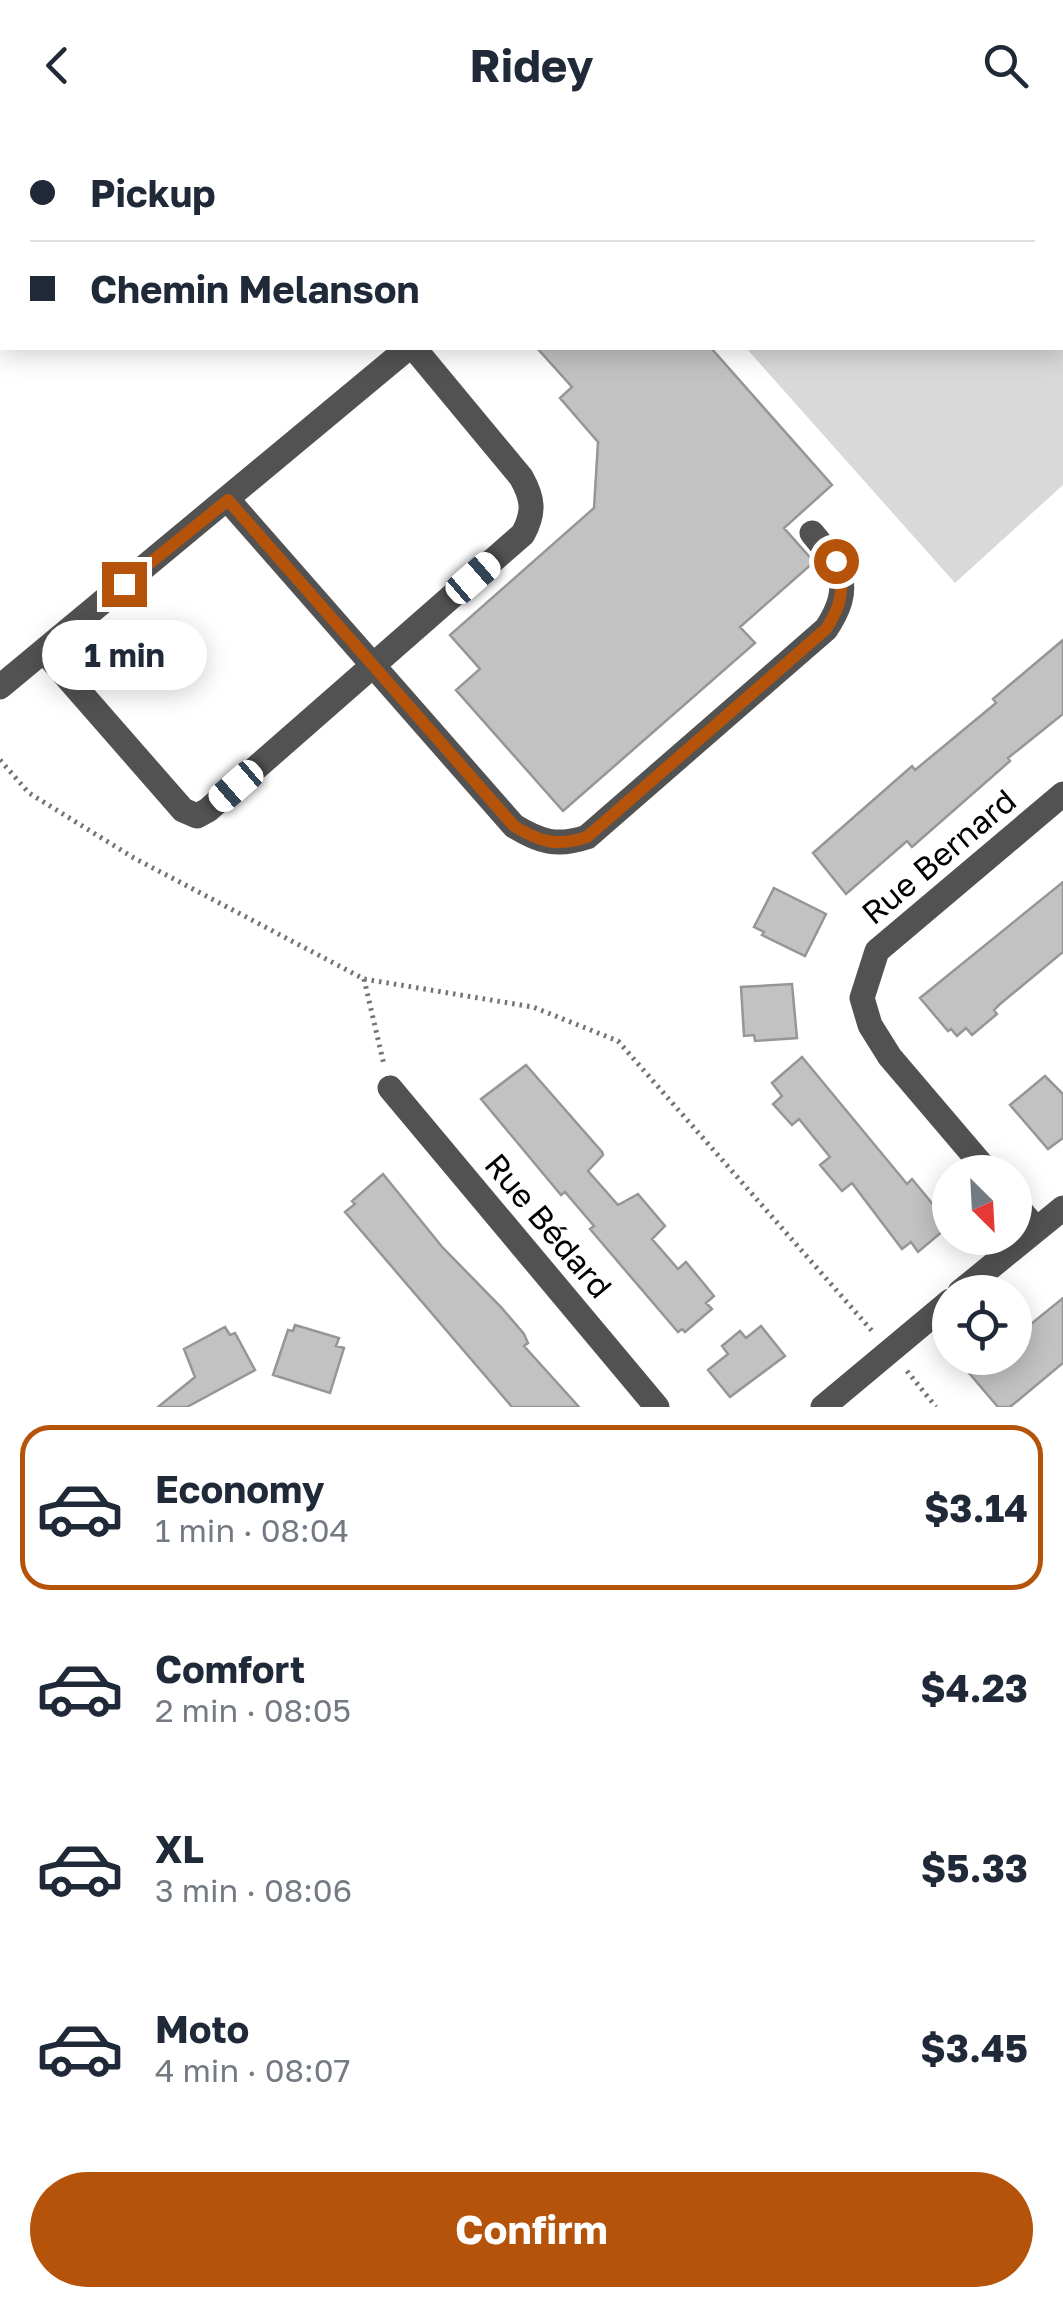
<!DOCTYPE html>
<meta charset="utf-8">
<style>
:root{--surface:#fff;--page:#f2f2f3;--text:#1f2937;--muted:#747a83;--line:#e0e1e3;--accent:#b45309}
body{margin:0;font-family:"Golos Text",sans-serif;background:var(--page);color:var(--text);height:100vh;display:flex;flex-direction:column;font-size:38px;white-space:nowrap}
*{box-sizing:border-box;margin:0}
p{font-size:32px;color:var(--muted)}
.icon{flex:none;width:55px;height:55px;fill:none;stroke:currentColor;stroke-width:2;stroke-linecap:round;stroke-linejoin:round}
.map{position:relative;height:1277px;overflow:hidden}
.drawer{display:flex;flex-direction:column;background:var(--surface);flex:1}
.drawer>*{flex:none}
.guide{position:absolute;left:0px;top:0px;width:1065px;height:220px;box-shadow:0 5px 25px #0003;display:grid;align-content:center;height:220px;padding:0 30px;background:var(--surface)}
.needle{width:65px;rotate:156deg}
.controls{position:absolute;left:932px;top:1025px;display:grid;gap:20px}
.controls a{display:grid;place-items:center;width:100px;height:100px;border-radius:50%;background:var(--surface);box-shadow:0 5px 25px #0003;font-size:50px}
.end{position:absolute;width:45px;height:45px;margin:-22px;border:12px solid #b45309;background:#fff;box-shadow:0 0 0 5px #fff}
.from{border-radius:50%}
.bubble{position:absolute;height:70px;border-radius:35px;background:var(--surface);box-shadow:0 5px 25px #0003;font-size:32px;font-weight:700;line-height:70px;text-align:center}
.car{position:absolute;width:30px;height:60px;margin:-30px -15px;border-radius:12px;box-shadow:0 0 8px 2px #0007;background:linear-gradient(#fff 24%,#345 0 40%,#fff 0 76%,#345 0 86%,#fff 0)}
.guide b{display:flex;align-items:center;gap:35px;height:95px;font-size:38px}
.guide b+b{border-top:2px solid var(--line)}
.guide i{width:25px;height:25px;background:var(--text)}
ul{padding:18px 0 0;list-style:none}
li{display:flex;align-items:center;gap:30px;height:165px;margin:0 20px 15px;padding:0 10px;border:5px solid transparent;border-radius:30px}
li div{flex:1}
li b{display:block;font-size:38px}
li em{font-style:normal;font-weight:700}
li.active{border-color:var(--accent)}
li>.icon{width:90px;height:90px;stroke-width:1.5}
.cta{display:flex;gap:20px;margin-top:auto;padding:20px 30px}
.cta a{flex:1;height:115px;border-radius:60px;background:var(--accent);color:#fff;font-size:40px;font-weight:700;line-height:115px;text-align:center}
header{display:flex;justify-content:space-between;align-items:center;height:130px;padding:0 30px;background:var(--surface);font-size:45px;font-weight:700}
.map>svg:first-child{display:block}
.green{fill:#d9d9d9}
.building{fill:#c2c2c2;stroke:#969696;stroke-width:2.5}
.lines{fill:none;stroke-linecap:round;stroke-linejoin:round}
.path{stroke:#747474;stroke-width:5;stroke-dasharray:2.5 5;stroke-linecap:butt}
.minor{stroke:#525252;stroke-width:25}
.route{stroke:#b45309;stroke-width:12}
.labels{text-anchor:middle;stroke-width:8;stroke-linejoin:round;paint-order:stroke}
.street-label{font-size:32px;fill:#000;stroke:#fff}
</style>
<header><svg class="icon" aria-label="back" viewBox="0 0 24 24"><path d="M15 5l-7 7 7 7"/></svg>Ridey<svg class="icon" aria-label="search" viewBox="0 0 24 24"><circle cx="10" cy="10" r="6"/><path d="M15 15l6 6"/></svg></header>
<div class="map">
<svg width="1063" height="1277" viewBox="0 0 1063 1277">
<rect width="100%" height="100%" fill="#fff"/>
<!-- green -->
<path class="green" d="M0,0H222L2,2L0,165Z
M723,0H1063V355L955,453L746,218H1062V2H720Z"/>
<!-- building -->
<path class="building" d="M537,218H711L832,355L784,398L814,432L740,497L755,513L563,681L456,560L480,539L450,505L594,378L598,312L560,268L572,257Z
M1063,510V584L1008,628L1010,631L912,717L907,711L846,764L813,723L912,636L915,640L996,573L993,569Z
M1063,752V822L1000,874L994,880L997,884L972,905L966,898L957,906L951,899L948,901L920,868Z
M774,758L826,784L805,826L762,805L764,802L754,797Z
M792,854L797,908L755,911L754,905L744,906L741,857Z
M802,927L907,1054L912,1049L950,1095L918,1122L911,1112L902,1119L852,1053L842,1061L820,1035L830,1027L799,989L792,995L773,974L782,966L772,953Z
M526,935L602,1022L603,1025L588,1041L618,1075L638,1064L665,1096L652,1109L678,1139L686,1132L714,1166L706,1173L712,1179L685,1202L682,1199L678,1202L590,1099L594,1096L565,1062L561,1065L481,969Z
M1045,946L1063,964V1008L1048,1019L1010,975Z
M383,1044L443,1118L501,1177L524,1204L528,1213L524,1216L579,1277H512L345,1082L355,1074L352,1071Z
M1063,1168V1233L1010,1277H998L969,1243L988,1228H1015V1207Z
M295,1195L339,1208L336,1216L344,1218L330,1263L273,1245L288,1200L293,1201Z
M761,1196L785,1226L730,1267L708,1240L728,1224L722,1216L740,1201L746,1208Z
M225,1197L230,1205L235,1203L255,1240L187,1277H158L195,1247L184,1219Z"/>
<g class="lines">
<!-- path -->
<path class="path" d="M987,0L989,2
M3,2L8,0
M1062,90H1063
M0,630L29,663L134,728L364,849L533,877L618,911L873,1202
M364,849L384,935
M907,1241L936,1277"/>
<!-- minor -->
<path class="minor" d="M666,2L669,0
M228,370L514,696C540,712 557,717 587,707L826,499C854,457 842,439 812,403
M44,521L183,680L197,686L208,680L523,404C535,382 533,368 521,347L414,218
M0,557L408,218
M390,958L657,1277
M988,1042L890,927L870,895L862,868L877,821L1063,664
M1015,1074L1036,1099
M960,1162L1063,1078
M823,1277L950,1171"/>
</g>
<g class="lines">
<!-- route -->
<path class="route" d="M124,454L228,370L514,696C540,712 557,717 587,707L826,499C842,475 845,459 836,431"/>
</g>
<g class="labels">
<!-- street labels -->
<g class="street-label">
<text transform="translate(939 727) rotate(-40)" y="11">Rue Bernard</text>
<text transform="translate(548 1096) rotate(50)" y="11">Rue Bédard</text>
</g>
</g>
</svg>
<div class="controls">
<a><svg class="needle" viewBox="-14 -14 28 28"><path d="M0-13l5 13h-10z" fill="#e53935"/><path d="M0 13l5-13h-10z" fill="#747a83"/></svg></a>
<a><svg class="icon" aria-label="locate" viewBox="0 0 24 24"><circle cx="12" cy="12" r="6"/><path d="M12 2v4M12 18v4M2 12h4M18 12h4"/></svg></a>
</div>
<i class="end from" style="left:836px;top:431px"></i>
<i class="end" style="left:124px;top:454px"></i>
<div class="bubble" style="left:42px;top:490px;width:165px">1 min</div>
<i class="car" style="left:473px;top:448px;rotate:49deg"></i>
<i class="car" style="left:236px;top:656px;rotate:229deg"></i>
<div class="guide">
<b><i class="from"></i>Pickup</b>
<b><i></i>Chemin Melanson</b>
</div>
</div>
<section class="drawer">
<ul>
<li class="active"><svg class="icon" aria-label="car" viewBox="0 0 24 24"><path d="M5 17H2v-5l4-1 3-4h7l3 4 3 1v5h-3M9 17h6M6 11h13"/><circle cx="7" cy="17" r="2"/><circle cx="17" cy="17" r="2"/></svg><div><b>Economy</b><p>1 min · 08:04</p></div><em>$3.14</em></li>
<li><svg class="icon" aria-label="car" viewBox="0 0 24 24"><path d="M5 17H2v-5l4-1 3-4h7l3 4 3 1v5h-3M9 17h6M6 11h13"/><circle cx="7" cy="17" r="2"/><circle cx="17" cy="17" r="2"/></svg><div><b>Comfort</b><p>2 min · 08:05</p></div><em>$4.23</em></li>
<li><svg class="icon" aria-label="car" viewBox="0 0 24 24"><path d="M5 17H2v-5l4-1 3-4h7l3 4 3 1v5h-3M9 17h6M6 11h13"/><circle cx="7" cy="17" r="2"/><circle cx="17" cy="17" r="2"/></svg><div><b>XL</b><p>3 min · 08:06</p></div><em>$5.33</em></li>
<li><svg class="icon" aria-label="car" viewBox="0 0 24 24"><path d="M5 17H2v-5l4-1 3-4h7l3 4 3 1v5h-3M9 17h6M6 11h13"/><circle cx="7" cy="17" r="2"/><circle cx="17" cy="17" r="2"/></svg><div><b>Moto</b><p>4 min · 08:07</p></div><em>$3.45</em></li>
</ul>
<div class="cta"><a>Confirm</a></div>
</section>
